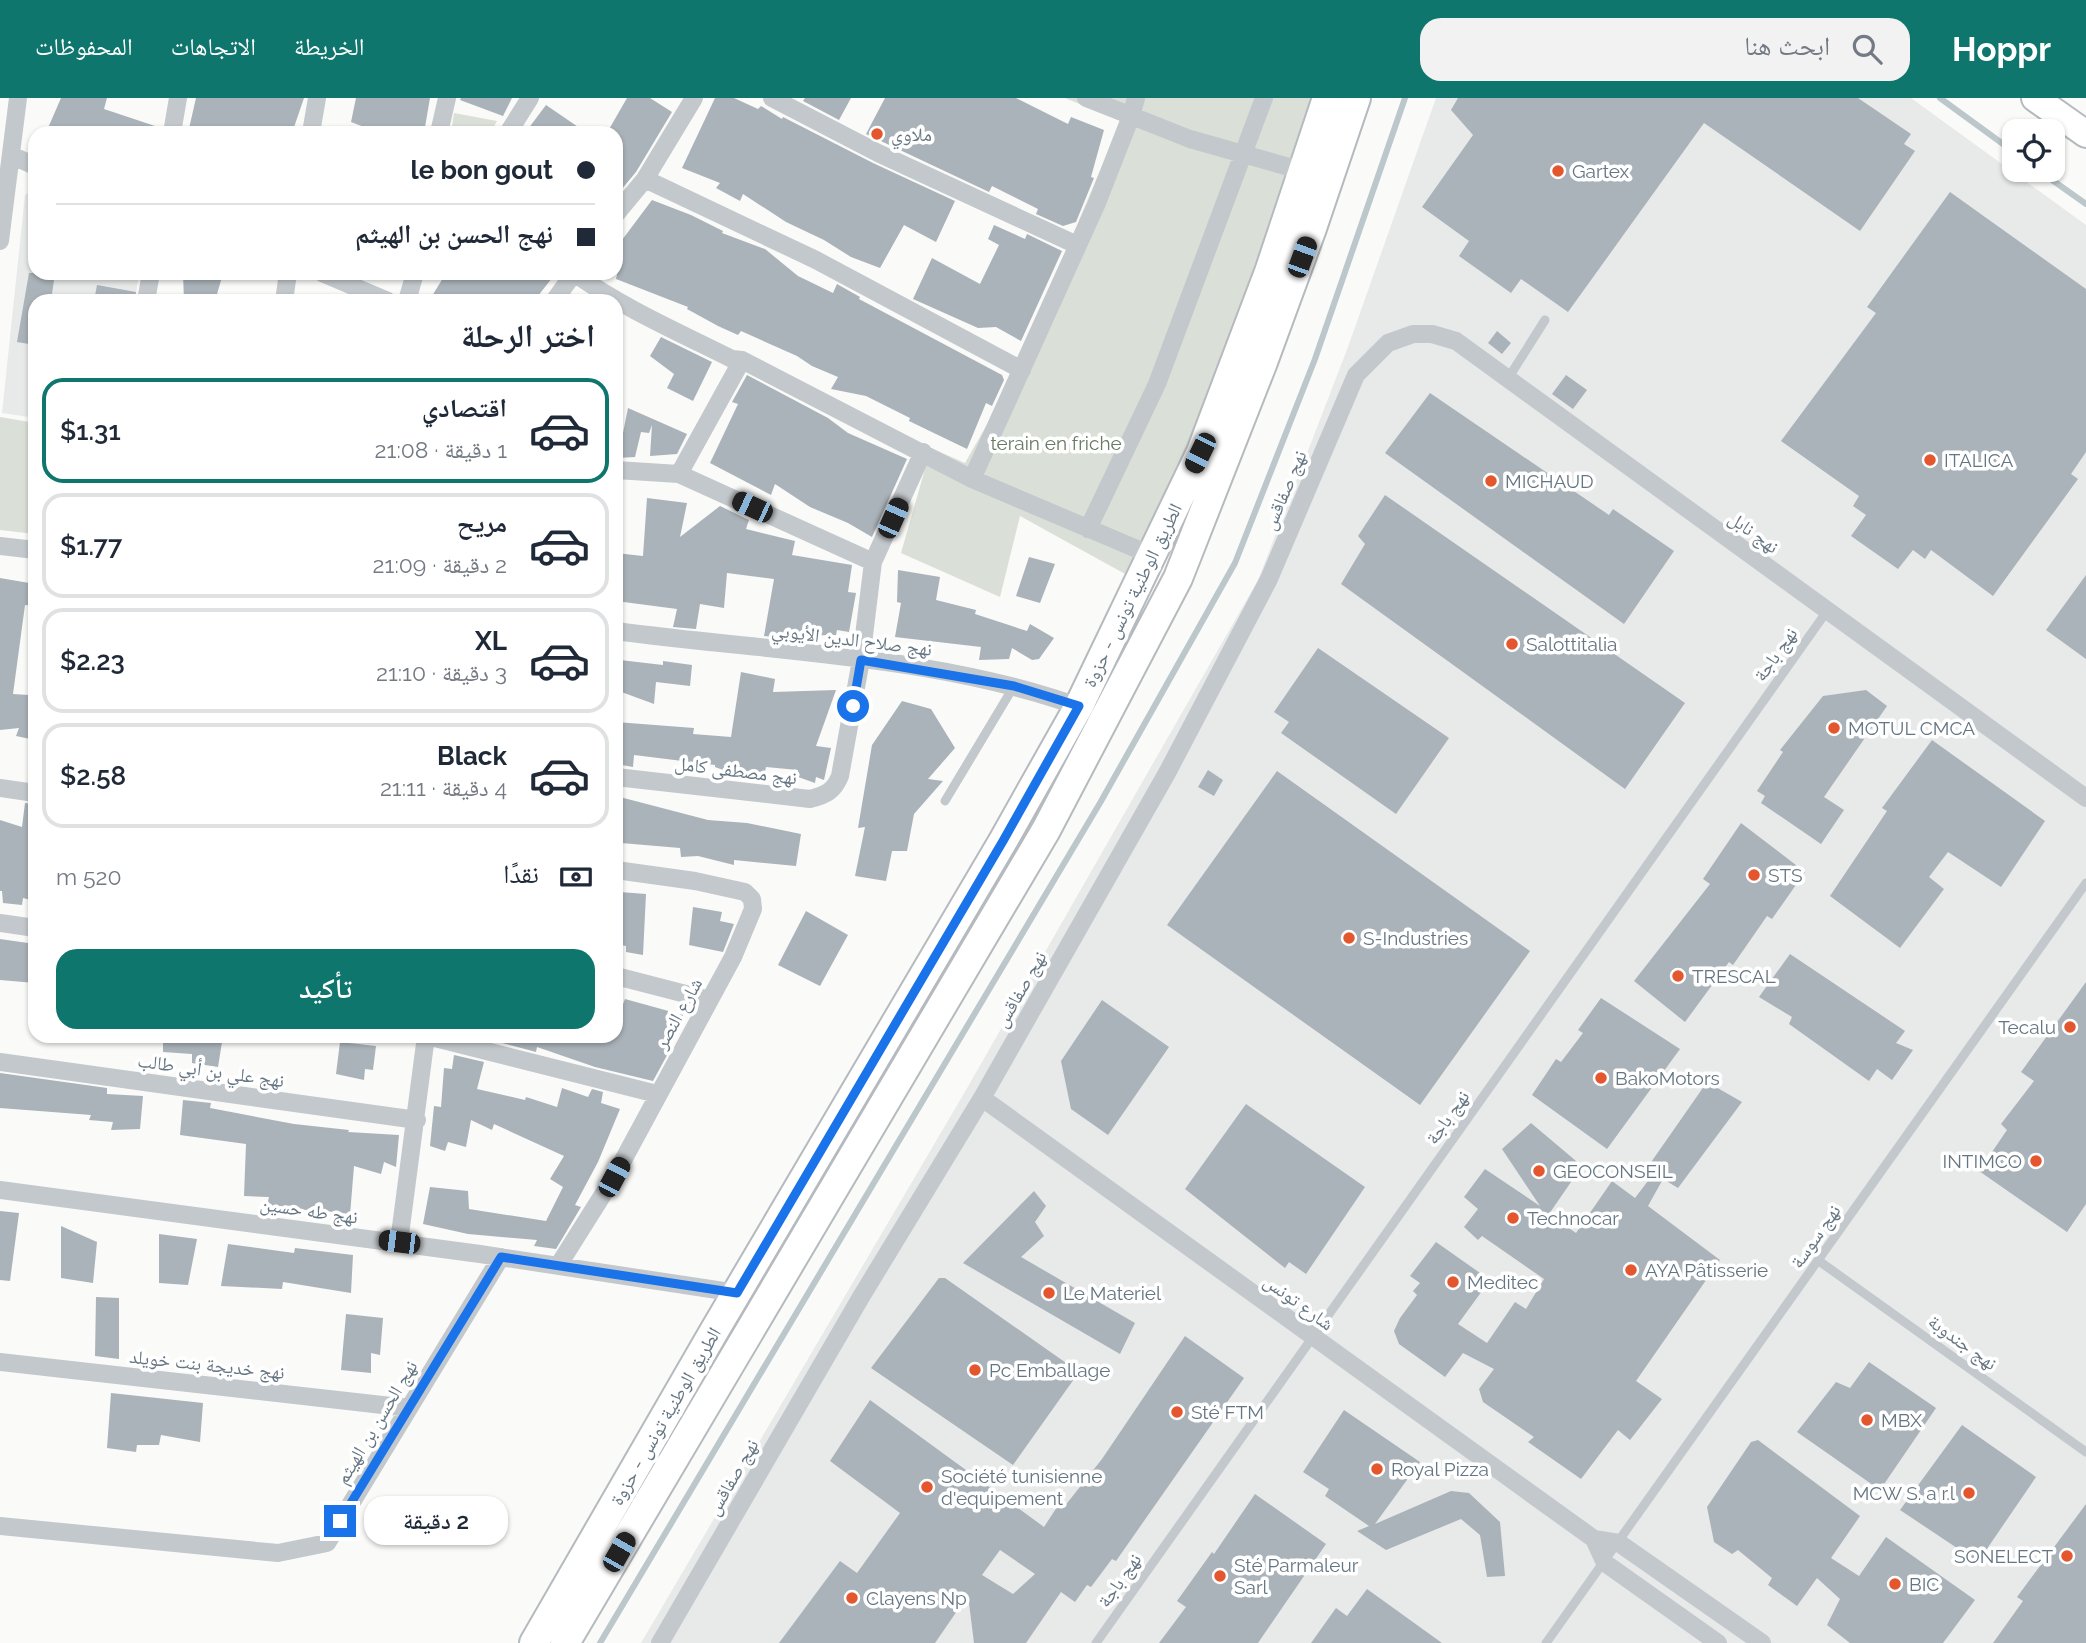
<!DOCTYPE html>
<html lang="ar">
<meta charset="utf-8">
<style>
:root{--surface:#fff;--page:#f2f2f3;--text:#1f2937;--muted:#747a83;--line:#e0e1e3;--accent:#0f766e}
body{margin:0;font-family:Raleway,"Noto Naskh Arabic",sans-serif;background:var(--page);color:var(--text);direction:rtl;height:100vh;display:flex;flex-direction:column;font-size:26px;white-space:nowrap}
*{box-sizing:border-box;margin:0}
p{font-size:23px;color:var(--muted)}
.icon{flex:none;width:38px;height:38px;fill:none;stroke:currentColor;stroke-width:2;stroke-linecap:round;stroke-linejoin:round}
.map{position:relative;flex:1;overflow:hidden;direction:ltr}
.sheet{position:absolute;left:28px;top:196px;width:595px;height:749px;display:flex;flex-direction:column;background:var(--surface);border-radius:21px;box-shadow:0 2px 5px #0004;direction:rtl}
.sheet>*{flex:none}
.hud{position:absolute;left:28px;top:28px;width:595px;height:154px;border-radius:21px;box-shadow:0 2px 5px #0004;direction:rtl;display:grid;align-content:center;height:154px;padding:0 28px;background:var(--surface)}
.buttons{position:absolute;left:2002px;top:21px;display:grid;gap:14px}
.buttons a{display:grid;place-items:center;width:63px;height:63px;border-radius:14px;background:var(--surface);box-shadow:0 2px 5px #0004;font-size:35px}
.end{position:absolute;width:32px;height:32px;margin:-16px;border:9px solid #1a73e8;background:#fff;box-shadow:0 0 0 4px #fff}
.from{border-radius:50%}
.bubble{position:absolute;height:49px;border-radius:21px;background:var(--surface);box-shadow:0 2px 5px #0004;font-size:23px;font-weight:600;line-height:49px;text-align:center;direction:rtl}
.car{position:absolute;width:21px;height:42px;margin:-21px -10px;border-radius:9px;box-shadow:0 0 5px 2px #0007;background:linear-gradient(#222 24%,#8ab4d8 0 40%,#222 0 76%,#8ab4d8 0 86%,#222 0)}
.hud b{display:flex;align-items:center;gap:24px;height:66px;font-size:26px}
.hud b+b{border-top:2px solid var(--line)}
.hud i{width:18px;height:18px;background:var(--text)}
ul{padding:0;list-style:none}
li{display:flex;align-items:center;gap:21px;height:105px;margin:0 14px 10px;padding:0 14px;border:4px solid var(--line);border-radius:21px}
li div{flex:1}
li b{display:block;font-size:26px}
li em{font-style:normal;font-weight:600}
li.on{border-color:var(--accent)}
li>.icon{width:63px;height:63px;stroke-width:1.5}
h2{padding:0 28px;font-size:32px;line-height:84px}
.pay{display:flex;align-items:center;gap:18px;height:77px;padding:0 28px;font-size:26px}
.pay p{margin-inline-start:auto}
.cta{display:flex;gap:14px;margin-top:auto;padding:14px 28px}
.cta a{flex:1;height:80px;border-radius:21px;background:var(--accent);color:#fff;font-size:28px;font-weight:600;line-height:80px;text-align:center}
header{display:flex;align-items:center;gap:42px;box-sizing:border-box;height:98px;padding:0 35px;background:var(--accent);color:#fff}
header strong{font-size:33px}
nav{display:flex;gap:38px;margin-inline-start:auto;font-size:24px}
.search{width:490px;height:63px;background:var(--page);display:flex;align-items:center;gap:18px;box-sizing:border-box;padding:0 24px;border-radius:21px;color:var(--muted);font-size:26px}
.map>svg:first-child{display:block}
.built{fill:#e8e9e9}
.green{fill:#dadfd7}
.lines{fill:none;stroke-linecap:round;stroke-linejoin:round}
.stream{stroke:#bbc7cb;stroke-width:6}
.building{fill:#aab3b9;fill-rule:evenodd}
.secondary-casing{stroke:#b3babf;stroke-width:30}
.primary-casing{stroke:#b5babe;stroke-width:32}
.lane{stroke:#c3c8cc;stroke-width:9}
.street{stroke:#c3c8cc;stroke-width:18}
.secondary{stroke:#fff;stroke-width:26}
.primary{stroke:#fff;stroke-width:28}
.route{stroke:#1a73e8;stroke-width:9}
.poi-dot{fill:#e4572e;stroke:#fff;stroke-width:2.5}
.labels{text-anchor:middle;stroke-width:7;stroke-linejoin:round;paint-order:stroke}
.poi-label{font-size:19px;fill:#657683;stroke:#fff;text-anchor:start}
.park-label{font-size:19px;fill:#687a64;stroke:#fff}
.street-label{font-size:19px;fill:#657683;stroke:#fff}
</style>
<header>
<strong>Hoppr</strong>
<div class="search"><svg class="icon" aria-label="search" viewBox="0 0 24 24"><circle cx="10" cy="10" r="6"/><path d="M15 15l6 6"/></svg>ابحث هنا</div>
<nav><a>الخريطة</a><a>الاتجاهات</a><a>المحفوظات</a></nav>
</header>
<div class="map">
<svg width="2086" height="1545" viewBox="0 0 2086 1545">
<rect width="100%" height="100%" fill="#fafaf8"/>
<!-- built -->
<path class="built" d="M1436,0H1911L2086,127V1545H641L966,992L1258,482L1348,249Z
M35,91V175H139L135,203H35V320L2,315L25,97Z"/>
<!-- green -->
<path class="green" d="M1065,0H1322L1193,343L1127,477L1020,418L1000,499L901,455L931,350L965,365L1055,207L1070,173L1079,122L1121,23Z
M454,15L497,23L490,35H451Z
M0,319L35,325V436L0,432Z"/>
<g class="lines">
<!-- stream -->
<path class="stream" d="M1940,0L2014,54
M2038,72L2086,106
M600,1545L1100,705L1235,465L1315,261L1405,0"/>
</g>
<!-- building -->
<path class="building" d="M61,0H107L104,11L161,30V35H59L48,30Z
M196,0H304L292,35H188Z
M356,0H430L424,35H380L351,24Z
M461,0H512L503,18L460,2Z
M627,0H650L672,14L636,74L616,98V35L608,33Z
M715,0H734L758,11L761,8L782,21L783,19L873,65L955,103L936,144L904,127L880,170L851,159L824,142L786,124L743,96L740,103L716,90L720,85L682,70Z
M805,0H851L839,22L803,3Z
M885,0H1016L1068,26L1071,19L1104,32L1091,79L1094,80L1076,124L1063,128L1036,116L1038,111L992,88L989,94L866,36Z
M1458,0H1858L1911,36L1904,46L1915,53L1860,133L1704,25L1568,214L1521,181L1511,195L1459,158L1469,143L1422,109L1473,37L1451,12Z
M546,7L587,35H525Z
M1950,94L2086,191V354L2071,376L2078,381L1993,498L1931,452L1925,461L1913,452L1898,471L1851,438L1866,417L1853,408L1859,398L1781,343L1876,215L1867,209Z
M652,102L691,117L723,133L722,135L765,151L798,178L833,195L837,186L860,199L859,201L1002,277L1004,282L992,308L986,305L967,351L909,323L910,320L866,298L831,291L838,279L812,268L797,258L741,233L738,237L718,228L687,211L688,209L616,181L621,160L616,150Z
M994,127L1025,141L1027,136L1062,153L1021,243L996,229L978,230L913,201L932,160L980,186L999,147L988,141Z
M29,175H55L51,203H35V247L17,244Z
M183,175H217L216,179H222L215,203H184Z
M446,175H556L534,203H429Z
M97,187L136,194L135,203H94Z
M1497,233L1511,245L1502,256L1488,245Z
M661,239L712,264L693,303L667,290L674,276L650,258Z
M747,277L828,320L848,335L907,361L872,439L848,425L810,409L775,386L771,397L710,365L738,306L732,304Z
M1566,277L1587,292L1573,311L1552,296Z
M1430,295L1609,417L1613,411L1674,453L1624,526L1385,355Z
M628,310L687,336L677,356L650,358L652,327L649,335L641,334L635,359L618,360Z
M1385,397L1685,605L1625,691L1341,486L1365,446L1358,438Z
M647,400L687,405L680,439L720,408L749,422L746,431L795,443L792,457L852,467L848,494L856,495L849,534L837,532L836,537L785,538V540L764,538L774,481L727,475L724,510L700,506L696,531L673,529L677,511L616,503V455L643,458Z
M1029,459L1055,466L1040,505L1016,498Z
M898,472L940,479L936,502L976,512L975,516L1027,533L1030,526L1054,540L1039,561L1032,562L1012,550L1009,561L979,562L981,549L895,539L901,505L897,504Z
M2086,477V561L2046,532Z
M0,480L35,486V508L25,507L13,596L29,597L31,589H35V642L16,638L19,630L0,632Z
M1318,550L1449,640L1396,716L1281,635L1289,624L1274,614Z
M620,562L663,567V563L692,567L690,588L656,584L654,606L616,592Z
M741,574L775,581L773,594L836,592L816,648L831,650L824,682L816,679L815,685L798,679V672L766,669L765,674H758L757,684L753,683L715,669V667L634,657L633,669L616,666V624L694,630L693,636L731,639Z
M1866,592L1887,608L1824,699L1844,712L1821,746L1761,705L1765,698L1757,693L1783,654L1780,652L1823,598Z
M902,603L931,611L955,650L928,681L943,683L914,716L907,753H892L886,783L855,778L865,729L858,730L872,647Z
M1932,642L2045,723L2001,789L1948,754L1929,779L1944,791L1900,850L1830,798L1887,713L1882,710Z
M1208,672L1223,682L1214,698L1198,689Z
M1277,673L1530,853L1420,1007L1167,827Z
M616,698L708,722L747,725L801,736L796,768L734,762V767L698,758L681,759L680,750L621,745L622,739L616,737Z
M25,705L35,706V803L23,800L22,807L3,805L2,793H0V722L22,729Z
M1741,725L1805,774L1772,821L1767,818L1733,867L1729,864L1685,924L1634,883L1710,786L1703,781Z
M620,794L646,796L643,857L626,854V848L616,846Z
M693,809L722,814L720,823L734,826L723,854L689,847Z
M806,813L848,837L820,888L778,867Z
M0,841L35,846V885L0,882Z
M1790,856L1905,933L1896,945L1913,952L1892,982L1877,971L1869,983L1789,926L1792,919L1759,899Z
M2086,884V1106L2067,1134L1979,1073L2007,1032L2001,1026L2034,983L2021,974Z
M1601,900L1680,951L1607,1051L1532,997L1556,961L1561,964L1583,935L1578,932Z
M625,901L683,917L671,950L653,983L595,969L537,949L536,954L491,942V938H616V913L620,914Z
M1102,902L1169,949L1108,1037L1071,1011L1061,963Z
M163,938H223L218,969L192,965V956L163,954Z
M340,944L376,948L373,972L365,971L364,982L336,976Z
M454,957L484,964L477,991L525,1002L526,999L557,1009L562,990L588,999L592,991L603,994L601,1005L620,1011L598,1064L575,1107L581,1109L556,1151L534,1148L537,1142L468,1136L423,1126L430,1089L468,1093L469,1111L546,1123L563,1089L550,1081L564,1058L494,1026L492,1032L471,1022L466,1049L448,1044L445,1053L430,1048L434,1008L441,1009L444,970L452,971Z
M0,975L107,990V996L143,998L140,1031L111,1032L113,1024L89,1022L91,1017L0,1010Z
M1707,984L1742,1004L1678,1090L1663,1081L1648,1108L1720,1162L1636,1283L1662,1301L1630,1342L1618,1332L1581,1381L1528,1344L1534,1339L1483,1304L1479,1291L1494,1271L1463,1255L1445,1279L1399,1246L1394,1233L1400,1220L1417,1197L1413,1193L1420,1185L1410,1178L1436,1144L1490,1182L1458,1226L1487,1245L1515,1204L1526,1211L1544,1181L1482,1138L1478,1142L1464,1129L1478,1111L1464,1099L1485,1071L1540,1108L1502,1051L1531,1025L1582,1068L1549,1116L1576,1135L1612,1083L1635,1100L1654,1075L1647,1070Z
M183,1002L211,1005L210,1010L294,1026L349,1032L348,1034L399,1037L396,1069L384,1064L381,1076L354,1068L350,1117L315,1111L314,1113L267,1107L269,1099L244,1098L246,1046L180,1037Z
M1246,1006L1365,1089L1306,1176L1289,1164L1285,1170L1185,1091Z
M1034,1093L1046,1108L1035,1124L1044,1138L1021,1159L1135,1225L1120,1256L963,1165Z
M0,1113L19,1115L10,1183L0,1182Z
M61,1128L97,1144L93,1185L61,1180Z
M159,1136L197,1141L188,1187L159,1185Z
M228,1146L294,1155L295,1150L353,1157L351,1195L283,1184L282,1191L221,1188Z
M939,1180H945L1079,1274L1013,1367L871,1270Z
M96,1199L119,1200V1261L95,1258Z
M346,1216L383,1220L380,1257L371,1255V1275L341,1272Z
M1185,1238L1244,1280L1116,1463L1112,1461L1091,1489L1087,1487L1075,1504L1061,1494L1026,1545H974L968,1497L935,1545H779L840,1463L857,1475L900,1415L830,1363L870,1302L1044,1429L1059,1406L1064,1409L1102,1361ZM1000,1452L1035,1476L1013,1496L982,1477Z
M1869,1264L1936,1310L1880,1392L1797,1334L1836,1284L1850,1290Z
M111,1295L203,1305L200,1344L161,1337L159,1347H137L136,1354L107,1350Z
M1344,1312L1420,1364L1375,1426L1451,1393L1469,1395L1500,1424L1505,1478L1487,1479L1480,1437L1461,1421L1386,1452L1357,1433L1369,1428L1325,1398L1329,1391L1303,1374Z
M1962,1327L2036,1379L1978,1464L1900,1412Z
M1758,1342L1860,1418L1831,1460L1859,1478L1886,1439L1975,1502L1943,1545H1850L1827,1527L1840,1501L1817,1480L1797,1508L1768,1487L1772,1480L1738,1452L1732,1456L1714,1444L1707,1409L1751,1344Z
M1255,1396L1326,1446L1258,1545H1159L1186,1509L1177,1503L1212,1454L1214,1456Z
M2086,1406V1545H1993L2023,1503L2017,1499Z
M1367,1491L1442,1545H1311L1336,1510L1347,1518Z"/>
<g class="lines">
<!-- secondary casing -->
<g class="secondary-casing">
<path id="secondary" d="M2035,0L2086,36"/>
</g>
<!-- primary casing -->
<g class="primary-casing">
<path id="primary" d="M534,1545L713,1235L1003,743L1079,608L1201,354L1269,174L1327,0
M565,1545L1046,732L1178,480L1263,264L1311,133L1356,0"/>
</g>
<!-- lane -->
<path class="lane" d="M1509,279L1545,222
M945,703L1014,588
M1819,1163L2086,1354
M1096,1545L1827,513
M1546,1545L2086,785"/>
<!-- street -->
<path class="street" d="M772,0L878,55L1077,147
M1086,0L1190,41L1303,73
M172,35L178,0
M311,35L317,0
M439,35L447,0
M508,35L530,0
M11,57L35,68
M645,81L816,162L1022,272
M616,116L645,81L694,0
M0,143L18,0
M322,175L388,203
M574,175C623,210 678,234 732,261L742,262L972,381L1151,457
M146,203L151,175
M284,203L288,175
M407,203L415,175
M554,203L574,175
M616,372L679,376L873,464
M679,376L742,262
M972,381L1097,105L1131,18L1136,0
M1088,431L1157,286L1264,0
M0,448L35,452
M616,533C770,554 942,557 1088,612
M616,679L810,701C826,697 834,693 840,678L861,562L873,464L923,354
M0,690L35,695
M0,825L35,830
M616,878L709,902
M427,938L657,996
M0,964L417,1022
M982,1000L1594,1441L1619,1445L1762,1545
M0,1092L480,1156L737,1195
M399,1144L426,938
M558,1168L614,1079L733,859L753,811L752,801L745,794L695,783L616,772
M0,1264L409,1310
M0,1428L278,1455L327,1445L501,1159
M1594,1441L1605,1465L1718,1545
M660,1545L861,1199L982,1000L1167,675L1269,481L1356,277L1388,245L1413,236H1432L1456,243L2086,700"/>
<!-- secondary -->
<use href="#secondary" class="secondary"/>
<!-- primary -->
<use href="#primary" class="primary"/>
</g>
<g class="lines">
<!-- route -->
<path class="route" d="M340,1423L501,1159L737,1195L1003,743L1079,608L1014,588L861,562L853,608"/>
</g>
<!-- markers -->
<g class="poi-dot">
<circle cx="877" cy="36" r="7"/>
<circle cx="1558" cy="73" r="7"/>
<circle cx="1930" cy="362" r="7"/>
<circle cx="1491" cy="383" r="7"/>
<circle cx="1512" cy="546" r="7"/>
<circle cx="1834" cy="630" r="7"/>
<circle cx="1754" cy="777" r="7"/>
<circle cx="1349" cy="840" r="7"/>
<circle cx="1678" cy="878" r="7"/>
<circle cx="2070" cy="929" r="7"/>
<circle cx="1601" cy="980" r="7"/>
<circle cx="2036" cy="1063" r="7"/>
<circle cx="1539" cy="1073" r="7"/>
<circle cx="1513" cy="1120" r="7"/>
<circle cx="1631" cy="1172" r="7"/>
<circle cx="1453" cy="1184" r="7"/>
<circle cx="1049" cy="1195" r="7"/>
<circle cx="975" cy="1272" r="7"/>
<circle cx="1177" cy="1314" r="7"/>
<circle cx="1867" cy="1322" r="7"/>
<circle cx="1377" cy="1371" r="7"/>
<circle cx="927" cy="1389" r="7"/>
<circle cx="1969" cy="1395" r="7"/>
<circle cx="2067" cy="1458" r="7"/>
<circle cx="1220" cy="1478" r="7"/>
<circle cx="1895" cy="1486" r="7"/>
<circle cx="852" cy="1500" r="7"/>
</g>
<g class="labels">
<!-- poi labels -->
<g class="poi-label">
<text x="891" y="43">ملاوي</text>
<text x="1572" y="80">Gartex</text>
<text x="1944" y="369">ITALICA</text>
<text x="1505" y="390">MICHAUD</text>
<text x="1526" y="553">Salottitalia</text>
<text x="1848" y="637">MOTUL CMCA</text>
<text x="1768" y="784">STS</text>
<text x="1363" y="847">S-Industries</text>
<text x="1692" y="885">TRESCAL</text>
<text x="2056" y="936" text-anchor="end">Tecalu</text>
<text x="1615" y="987">BakoMotors</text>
<text x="2022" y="1070" text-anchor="end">INTIMCO</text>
<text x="1553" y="1080">GEOCONSEIL</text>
<text x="1527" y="1127">Technocar</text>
<text x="1645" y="1179">AYA Pâtisserie</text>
<text x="1467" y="1191">Meditec</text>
<text x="1063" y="1202">Le Materiel</text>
<text x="989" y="1279">Pc Emballage</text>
<text x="1191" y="1321">Sté FTM</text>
<text x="1881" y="1329">MBX</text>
<text x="1391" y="1378">Royal Pizza</text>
<text x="941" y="1385">Société tunisienne<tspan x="941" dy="22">d'equipement</tspan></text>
<text x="1955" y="1402" text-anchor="end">MCW S. a r.l</text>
<text x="2053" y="1465" text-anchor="end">SONELECT</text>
<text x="1234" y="1474">Sté Parmaleur<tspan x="1234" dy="22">Sarl</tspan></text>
<text x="1909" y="1493">BIC</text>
<text x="866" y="1507">Clayens Np</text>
</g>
<!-- park labels -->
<g class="park-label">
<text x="1056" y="352">terain en friche</text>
</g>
<!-- street labels -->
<g class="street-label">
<text transform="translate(1284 392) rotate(-67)" y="7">نهج صفاقس</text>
<text transform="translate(1754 434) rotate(36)" y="7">نهج نابل</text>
<text transform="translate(1132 497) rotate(-64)" y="7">الطريق الوطنية تونس - حزوة</text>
<text transform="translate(852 541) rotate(7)" y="7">نهج صلاح الدين الأيوبي</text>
<text transform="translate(1775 556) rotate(-55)" y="7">نهج باجة</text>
<text transform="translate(736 672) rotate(7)" y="7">نهج مصطفى كامل</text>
<text transform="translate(1020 891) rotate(-60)" y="7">نهج صفاقس</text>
<text transform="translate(678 915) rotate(-61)" y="7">شارع النصر</text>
<text transform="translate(211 972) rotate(8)" y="7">نهج علي بن أبي طالب</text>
<text transform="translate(1447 1019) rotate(-55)" y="7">نهج باجة</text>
<text transform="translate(309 1112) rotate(8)" y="7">نهج طه حسين</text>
<text transform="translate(1815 1138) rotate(-55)" y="7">نهج سوسة</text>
<text transform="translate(1299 1204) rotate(36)" y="7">شارع تونس</text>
<text transform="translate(1963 1244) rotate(36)" y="7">نهج جندوبة</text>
<text transform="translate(207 1266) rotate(6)" y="7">نهج خديجة بنت خويلد</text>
<text transform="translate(665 1318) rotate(-60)" y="7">الطريق الوطنية تونس - حزوة</text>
<text transform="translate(376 1324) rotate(-59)" y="7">نهج الحسن بن الهيثم</text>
<text transform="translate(732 1379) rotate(-60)" y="7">نهج صفاقس</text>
<text transform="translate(1119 1482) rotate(-55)" y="7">نهج باجة</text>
</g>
</g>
</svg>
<div class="buttons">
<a><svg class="icon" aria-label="locate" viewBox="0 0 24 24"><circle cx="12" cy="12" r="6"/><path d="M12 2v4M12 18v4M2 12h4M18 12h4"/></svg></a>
</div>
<i class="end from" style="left:853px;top:608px"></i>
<i class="end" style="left:340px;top:1423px"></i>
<div class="bubble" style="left:364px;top:1398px;width:144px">2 دقيقة</div>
<i class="car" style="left:1302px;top:159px;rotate:20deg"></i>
<i class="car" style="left:1200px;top:355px;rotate:206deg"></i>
<i class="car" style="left:752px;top:409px;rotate:295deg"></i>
<i class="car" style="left:893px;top:420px;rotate:24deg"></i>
<i class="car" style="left:614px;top:1079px;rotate:28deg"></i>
<i class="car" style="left:399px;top:1144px;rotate:277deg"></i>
<i class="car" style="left:619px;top:1454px;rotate:30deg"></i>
<div class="hud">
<b><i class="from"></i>le bon gout</b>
<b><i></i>نهج الحسن بن الهيثم</b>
</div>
<section class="sheet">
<h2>اختر الرحلة</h2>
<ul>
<li class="on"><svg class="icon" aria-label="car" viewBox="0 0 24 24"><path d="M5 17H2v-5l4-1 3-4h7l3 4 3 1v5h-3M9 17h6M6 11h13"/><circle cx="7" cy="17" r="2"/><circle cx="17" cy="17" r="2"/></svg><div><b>اقتصادي</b><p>1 دقيقة · 21:08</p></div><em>$1.31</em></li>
<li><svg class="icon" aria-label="car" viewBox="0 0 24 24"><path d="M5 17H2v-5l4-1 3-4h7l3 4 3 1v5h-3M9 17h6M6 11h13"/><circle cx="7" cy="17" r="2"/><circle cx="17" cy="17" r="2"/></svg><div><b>مريح</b><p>2 دقيقة · 21:09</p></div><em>$1.77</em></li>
<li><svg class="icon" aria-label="car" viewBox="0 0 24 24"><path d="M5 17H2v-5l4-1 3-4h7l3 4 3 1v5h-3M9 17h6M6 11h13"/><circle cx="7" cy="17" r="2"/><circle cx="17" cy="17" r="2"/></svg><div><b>XL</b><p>3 دقيقة · 21:10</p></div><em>$2.23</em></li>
<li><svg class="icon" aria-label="car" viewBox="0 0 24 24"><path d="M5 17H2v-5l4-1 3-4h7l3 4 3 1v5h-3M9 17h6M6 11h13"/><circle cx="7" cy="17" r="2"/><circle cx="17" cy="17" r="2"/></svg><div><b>Black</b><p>4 دقيقة · 21:11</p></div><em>$2.58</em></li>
</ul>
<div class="pay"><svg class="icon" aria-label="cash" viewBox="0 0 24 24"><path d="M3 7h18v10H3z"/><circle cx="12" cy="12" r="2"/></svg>نقدًا<p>520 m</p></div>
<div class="cta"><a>تأكيد</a></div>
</section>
</div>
